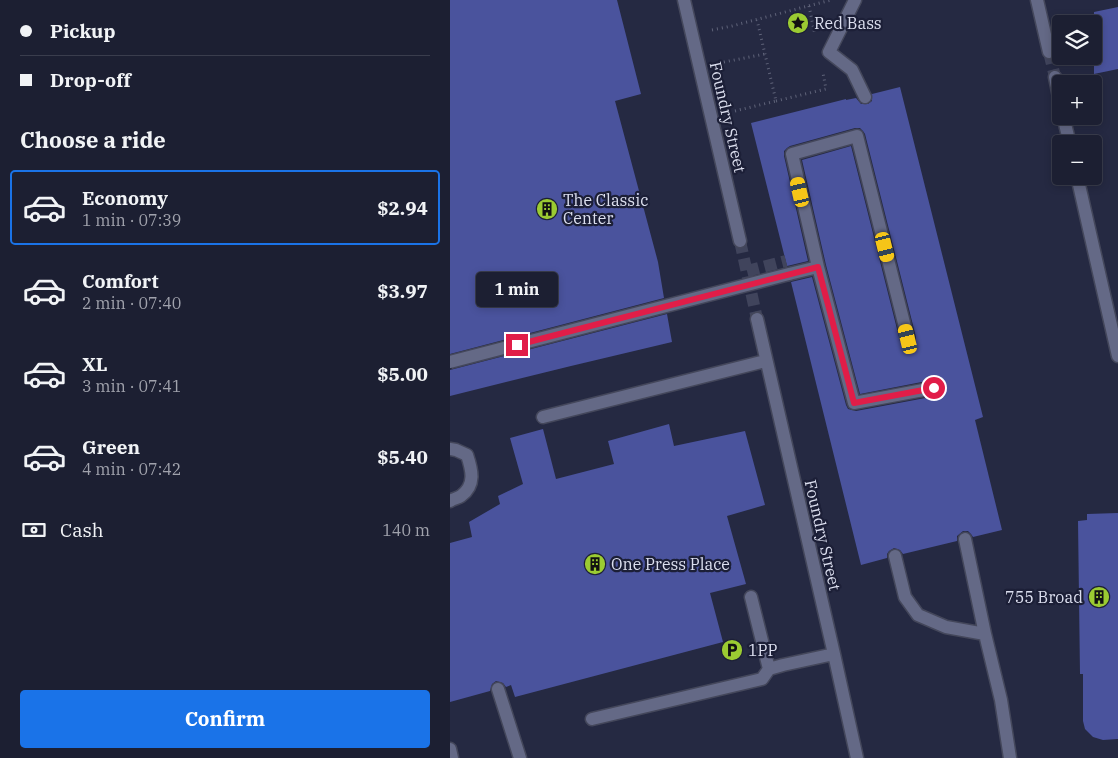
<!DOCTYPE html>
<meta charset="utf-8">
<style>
:root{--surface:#1c1f32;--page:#25273a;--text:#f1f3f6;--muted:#a0a2ac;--line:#3a3d4d;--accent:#1a73e8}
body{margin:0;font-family:"IBM Plex Serif",serif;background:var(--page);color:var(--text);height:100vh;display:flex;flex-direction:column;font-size:19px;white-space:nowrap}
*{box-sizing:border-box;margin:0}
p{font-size:16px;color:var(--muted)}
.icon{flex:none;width:28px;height:28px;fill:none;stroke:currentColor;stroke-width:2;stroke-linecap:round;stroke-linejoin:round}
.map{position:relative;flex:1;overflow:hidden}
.panel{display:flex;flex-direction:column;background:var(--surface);width:450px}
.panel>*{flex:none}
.guide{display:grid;align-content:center;height:110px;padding:0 20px;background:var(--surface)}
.buttons{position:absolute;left:602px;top:15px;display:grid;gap:10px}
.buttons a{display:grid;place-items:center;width:50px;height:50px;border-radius:5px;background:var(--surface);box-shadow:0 2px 8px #0003,0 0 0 1px var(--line);font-size:25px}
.end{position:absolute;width:22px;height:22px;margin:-11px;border:6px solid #e11d48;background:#fff;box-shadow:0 0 0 2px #fff}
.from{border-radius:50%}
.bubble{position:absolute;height:35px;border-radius:5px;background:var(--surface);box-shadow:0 2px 8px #0003,0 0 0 1px var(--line);font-size:16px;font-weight:700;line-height:35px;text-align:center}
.car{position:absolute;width:15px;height:30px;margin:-15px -8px;border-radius:6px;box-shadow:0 0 4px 1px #0007;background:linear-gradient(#f5c518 24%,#345 0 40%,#f5c518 0 76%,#345 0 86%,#f5c518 0)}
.guide b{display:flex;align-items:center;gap:18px;height:48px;font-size:19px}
.guide b+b{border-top:1px solid var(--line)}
.guide i{width:12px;height:12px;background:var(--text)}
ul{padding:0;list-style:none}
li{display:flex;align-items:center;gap:15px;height:75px;margin:0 10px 8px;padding:0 10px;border:2px solid transparent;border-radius:5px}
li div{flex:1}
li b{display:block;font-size:19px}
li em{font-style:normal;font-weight:700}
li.current{border-color:var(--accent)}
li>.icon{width:45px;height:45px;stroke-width:1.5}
h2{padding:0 20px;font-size:22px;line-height:60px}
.pay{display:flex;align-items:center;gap:12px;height:55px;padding:0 20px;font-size:19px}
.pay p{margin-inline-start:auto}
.action{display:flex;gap:10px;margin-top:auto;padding:10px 20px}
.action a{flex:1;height:58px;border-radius:5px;background:var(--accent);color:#fff;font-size:20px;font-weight:700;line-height:58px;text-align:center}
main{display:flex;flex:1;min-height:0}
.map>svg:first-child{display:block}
.building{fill:#4a539d}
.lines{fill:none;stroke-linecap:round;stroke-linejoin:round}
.minor-tunnel{stroke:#40445c;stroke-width:12;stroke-dasharray:12 6;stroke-linecap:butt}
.minor-casing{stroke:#44475b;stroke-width:15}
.path{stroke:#5f6379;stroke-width:3;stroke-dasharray:1 4;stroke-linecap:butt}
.minor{stroke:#646986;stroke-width:12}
.minor-bridge-casing{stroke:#44475b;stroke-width:15;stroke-linecap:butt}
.minor-bridge{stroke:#646986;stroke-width:12}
.route{stroke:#e11d48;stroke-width:6}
.labels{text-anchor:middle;stroke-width:4.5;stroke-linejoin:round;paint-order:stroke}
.poi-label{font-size:16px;fill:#dcdfef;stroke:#1c1f37;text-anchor:start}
.street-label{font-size:16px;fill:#dcdfef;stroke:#1c1f37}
</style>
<main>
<section class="panel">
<div class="guide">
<b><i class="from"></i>Pickup</b>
<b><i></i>Drop-off</b>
</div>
<h2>Choose a ride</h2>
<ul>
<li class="current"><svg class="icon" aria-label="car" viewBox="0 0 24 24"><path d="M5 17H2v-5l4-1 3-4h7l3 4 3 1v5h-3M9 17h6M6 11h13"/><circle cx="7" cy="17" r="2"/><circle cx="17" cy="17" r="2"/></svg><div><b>Economy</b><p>1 min · 07:39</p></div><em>$2.94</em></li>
<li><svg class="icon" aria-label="car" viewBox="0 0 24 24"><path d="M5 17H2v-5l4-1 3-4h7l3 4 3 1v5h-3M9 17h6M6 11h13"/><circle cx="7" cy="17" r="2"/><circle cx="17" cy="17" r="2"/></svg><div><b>Comfort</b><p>2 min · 07:40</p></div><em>$3.97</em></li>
<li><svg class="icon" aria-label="car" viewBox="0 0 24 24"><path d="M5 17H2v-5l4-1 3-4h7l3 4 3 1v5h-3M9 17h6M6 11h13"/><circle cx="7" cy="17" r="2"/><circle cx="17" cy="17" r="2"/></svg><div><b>XL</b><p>3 min · 07:41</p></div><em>$5.00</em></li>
<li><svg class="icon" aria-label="car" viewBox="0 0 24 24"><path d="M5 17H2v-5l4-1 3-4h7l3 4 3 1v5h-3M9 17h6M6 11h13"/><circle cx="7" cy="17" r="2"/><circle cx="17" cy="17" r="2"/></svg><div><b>Green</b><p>4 min · 07:42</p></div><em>$5.40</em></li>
</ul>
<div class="pay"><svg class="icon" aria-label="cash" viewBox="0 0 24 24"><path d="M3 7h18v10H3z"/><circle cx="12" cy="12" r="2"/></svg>Cash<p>140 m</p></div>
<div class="action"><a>Confirm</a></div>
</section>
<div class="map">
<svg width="668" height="758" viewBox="0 0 668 758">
<rect width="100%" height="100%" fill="#252942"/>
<!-- building -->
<path class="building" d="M0,0H167L191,94L165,101L208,262L214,298L0,354Z
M668,7V69L644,74V12Z
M450,87L533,417L525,420L552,530L523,537L521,534L518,531H513L507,536V541L453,554L450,550L444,548L439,551L437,554V558L411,565L341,282L362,277L396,405L398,409L406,411L486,396L489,394L491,391L492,386L487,381L482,380L410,394L376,265L352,160L401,146L450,341L452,344L455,347H460L466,342V337L415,134L413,131L410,128H405L340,146L337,148L334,151V156L358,261L337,266L301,123L396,99V100L406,98L411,104H418L422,101V94Z
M217,314L222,342L121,366L0,396V370Z
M219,424L224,446L295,431L315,505L277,516L296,584L260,593L273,642L65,697L61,685L56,687L53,683L46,681L42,684L40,691L0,702V543L22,537L19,522L50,504L48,496L73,484L60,438L93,429L106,479L164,464L158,441Z
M668,513V739L653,740L643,737L635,729L633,721V674H630L628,521L637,520V514Z"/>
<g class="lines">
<!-- minor-tunnel -->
<path class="minor-tunnel" d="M599,52L605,77
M290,241L307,319
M297,271L336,261"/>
<!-- minor casing -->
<g class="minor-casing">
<path id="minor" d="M234,0L290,241
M405,0L379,52L402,70L415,97
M587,0L599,52
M605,77L611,107
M613,116L620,144
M627,176L668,356
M339,274L368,267
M307,319L384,654L407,758
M458,339L407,136L342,154L368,267L404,403L484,388
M93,417L315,361
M0,449L6,450L17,455C22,470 26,485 11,496C8,498 3,499 0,501
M515,539L535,634
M445,556L455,597L468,615L496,627L535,634L551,700L560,758
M301,597L319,669
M48,689L70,758
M142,719L312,679L319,669L333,665L384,654
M0,749L2,758"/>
</g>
<!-- path -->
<path class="path" d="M359,6L365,35
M262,30L282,26L381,0
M269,63L315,54
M326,101L376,89L373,73
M285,111L326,101L307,20"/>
<!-- minor -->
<use href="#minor" class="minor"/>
<!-- minor-bridge casing -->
<g class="minor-bridge-casing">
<path id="minor-bridge" d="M0,362L339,274"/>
</g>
<!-- minor-bridge -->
<use href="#minor-bridge" class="minor-bridge"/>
</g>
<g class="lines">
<!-- route -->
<path class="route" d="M67,345L368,267L404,403L484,388"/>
</g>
<!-- icons -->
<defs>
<g id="sight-disc" transform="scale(1.125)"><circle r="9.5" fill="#9bcb32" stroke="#1c1f37"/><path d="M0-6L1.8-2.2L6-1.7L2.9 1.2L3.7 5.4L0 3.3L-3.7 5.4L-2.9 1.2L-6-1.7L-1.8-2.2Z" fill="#111"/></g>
<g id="building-disc" transform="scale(1.125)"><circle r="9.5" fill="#9bcb32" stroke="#1c1f37"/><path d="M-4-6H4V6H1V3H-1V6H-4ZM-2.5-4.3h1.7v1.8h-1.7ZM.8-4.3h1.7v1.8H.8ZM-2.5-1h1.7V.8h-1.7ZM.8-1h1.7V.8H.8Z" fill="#111"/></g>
<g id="parking-disc" transform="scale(1.125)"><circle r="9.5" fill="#9bcb32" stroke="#1c1f37"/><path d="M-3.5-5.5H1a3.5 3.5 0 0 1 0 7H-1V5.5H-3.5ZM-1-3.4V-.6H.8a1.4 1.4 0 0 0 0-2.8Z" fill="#111"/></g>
</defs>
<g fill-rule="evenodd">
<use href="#sight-disc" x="348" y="23"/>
<use href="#building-disc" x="97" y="209"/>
<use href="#building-disc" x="145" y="564"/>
<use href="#building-disc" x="649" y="597"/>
<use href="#parking-disc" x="282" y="650"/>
</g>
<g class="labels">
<!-- poi labels -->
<g class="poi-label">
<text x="364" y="29">Red Bass</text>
<text x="113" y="206">The Classic<tspan x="113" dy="18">Center</tspan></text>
<text x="161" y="570">One Press Place</text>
<text x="633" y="603" text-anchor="end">755 Broad</text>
<text x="298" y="656">1PP</text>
</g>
<!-- street labels -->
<g class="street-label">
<text transform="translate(278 117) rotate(77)" y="6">Foundry Street</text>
<text transform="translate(373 535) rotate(77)" y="6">Foundry Street</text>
</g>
</g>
</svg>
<div class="buttons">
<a><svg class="icon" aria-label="layers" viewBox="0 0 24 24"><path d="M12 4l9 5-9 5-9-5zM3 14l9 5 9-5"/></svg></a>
<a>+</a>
<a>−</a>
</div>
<i class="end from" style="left:484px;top:388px"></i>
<i class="end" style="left:67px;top:345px"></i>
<div class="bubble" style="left:26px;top:272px;width:82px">1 min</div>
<i class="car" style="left:350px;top:192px;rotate:347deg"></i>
<i class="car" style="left:435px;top:247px;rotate:166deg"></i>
<i class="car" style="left:458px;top:339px;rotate:346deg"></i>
</div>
</main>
